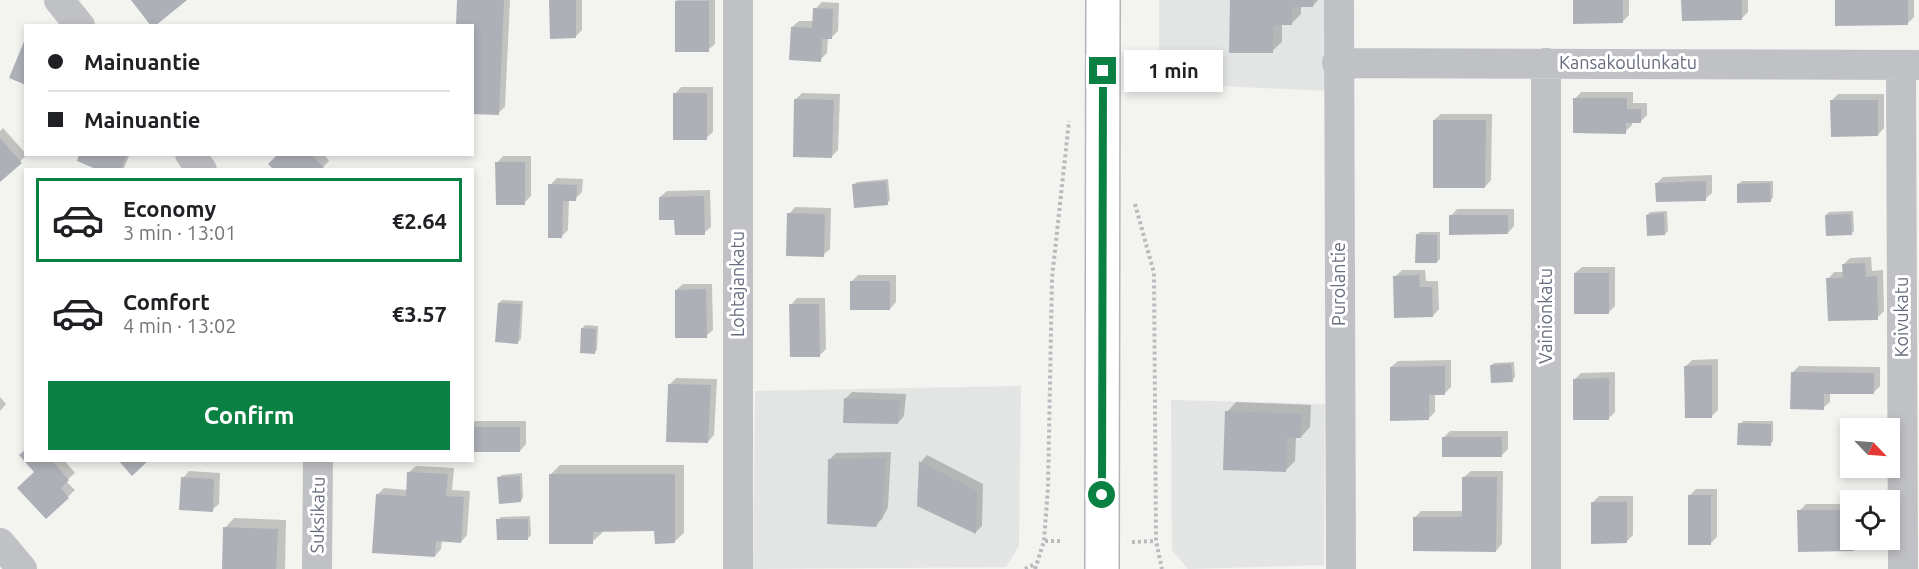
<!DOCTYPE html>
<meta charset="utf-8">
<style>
:root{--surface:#fff;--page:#f6f6f6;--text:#202124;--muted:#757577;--line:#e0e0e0;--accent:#0b8043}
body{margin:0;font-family:Ubuntu,sans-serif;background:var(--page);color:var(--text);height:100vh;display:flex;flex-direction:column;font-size:22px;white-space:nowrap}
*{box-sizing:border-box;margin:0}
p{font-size:20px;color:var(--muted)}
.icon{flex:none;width:33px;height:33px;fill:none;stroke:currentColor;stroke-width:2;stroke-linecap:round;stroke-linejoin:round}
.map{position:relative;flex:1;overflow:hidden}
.details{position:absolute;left:24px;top:168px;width:450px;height:294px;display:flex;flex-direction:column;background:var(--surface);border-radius:0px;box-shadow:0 3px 9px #0003}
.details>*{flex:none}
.hud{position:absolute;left:24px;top:24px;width:450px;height:132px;border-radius:0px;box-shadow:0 3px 9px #0003;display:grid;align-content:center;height:132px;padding:0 24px;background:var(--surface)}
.needle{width:39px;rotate:115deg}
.buttons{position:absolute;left:1840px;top:418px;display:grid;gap:12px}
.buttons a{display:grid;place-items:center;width:60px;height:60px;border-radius:0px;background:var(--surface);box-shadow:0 3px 9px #0003;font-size:30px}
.end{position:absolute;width:27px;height:27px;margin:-14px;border:8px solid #0b8043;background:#fff;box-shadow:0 0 0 3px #fff}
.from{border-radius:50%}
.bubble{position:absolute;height:42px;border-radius:0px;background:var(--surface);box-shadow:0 3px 9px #0003;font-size:20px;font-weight:600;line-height:42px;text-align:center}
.hud b{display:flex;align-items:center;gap:21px;height:57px;font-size:22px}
.hud b+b{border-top:2px solid var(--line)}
.hud i{width:15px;height:15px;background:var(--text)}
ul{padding:10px 0 0;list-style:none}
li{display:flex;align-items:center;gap:18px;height:84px;margin:0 12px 9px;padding:0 12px;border:3px solid transparent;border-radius:0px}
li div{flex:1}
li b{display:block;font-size:22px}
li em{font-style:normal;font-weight:600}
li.selected{border-color:var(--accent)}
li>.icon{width:54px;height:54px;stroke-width:1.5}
.cta{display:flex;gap:12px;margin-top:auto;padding:12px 24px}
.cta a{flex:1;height:69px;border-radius:0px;background:var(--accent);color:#fff;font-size:24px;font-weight:600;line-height:69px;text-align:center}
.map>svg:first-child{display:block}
.built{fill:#e3e4e4}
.shadow{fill:#0003}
.building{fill:#adb0b7}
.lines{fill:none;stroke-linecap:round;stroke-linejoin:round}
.primary-casing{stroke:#b3b4b9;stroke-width:36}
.path{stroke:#b9babd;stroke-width:4;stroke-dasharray:3 3;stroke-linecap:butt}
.street{stroke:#c0c1c5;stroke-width:30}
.primary{stroke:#fff;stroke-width:33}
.route{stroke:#0b8043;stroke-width:8}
.labels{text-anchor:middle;stroke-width:6;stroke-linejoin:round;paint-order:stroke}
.street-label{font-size:18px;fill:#676b7e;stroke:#fff}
</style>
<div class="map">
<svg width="1919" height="569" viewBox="0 0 1919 569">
<rect width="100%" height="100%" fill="#f3f4f0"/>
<!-- built -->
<path class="built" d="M1159,0H1327V91L1159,83Z
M1021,386L1019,546L1006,567L753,569L755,391Z
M1171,400L1325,404L1324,565L1188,569L1172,550Z"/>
<!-- shadow -->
<path class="shadow" d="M458,0H510L505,107L498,113L472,26Z
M551,0H582V30L575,37Z
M677,0H715V44L708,50L676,1Z
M1231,0H1318L1313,6H1301V14L1291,24H1282V42L1272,51Z
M1574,0H1629V15L1623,21Z
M1683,0H1748V12L1741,19Z
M1836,0H1914V17L1907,24Z
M822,2L839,3L838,31L831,38L828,37L827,53L820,60L792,27L799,21H814L815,9Z
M681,87H713V132L706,138L675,94Z
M1581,92H1633V103H1647V115L1640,122H1632V125L1625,132L1575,99Z
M802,93L840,94L838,150L831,157L796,99Z
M1838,94H1884V128L1878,135L1831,101Z
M1441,114H1492L1491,180L1485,187L1434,120Z
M3,128L27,155L0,180V131Z
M81,154H130L123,170H101Z
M280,154H324L329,161L320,170H276Z
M503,156H531V196L524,203L497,163Z
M1712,175V193L1705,199L1657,183L1663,177Z
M557,178L583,179L582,192L575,199H569L568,230L562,236L550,185Z
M888,179L890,200L887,203L854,185L857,182Z
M1742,181H1773V197L1770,201L1738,184Z
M710,190L711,227L704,233L676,218L660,197L667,191Z
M795,207L831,208L830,249L823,255L789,214Z
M1457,209H1514V226L1508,233L1451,216Z
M1667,211L1668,231L1665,234L1647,215L1650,212Z
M1853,211L1854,231L1851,234L1826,215L1829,212Z
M1420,232H1440V259L1437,262L1417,235Z
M1871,257L1872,271L1883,270L1884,311L1877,318L1828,279L1834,272H1844V264L1850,258Z
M1582,267H1615V306L1609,312L1575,273Z
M1402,270H1425L1426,281H1438L1439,309L1433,316L1395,277Z
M858,275H896V302L890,309L851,282Z
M683,284H712L713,330L706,336L676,290Z
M797,298H825L826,349L820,355L791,305Z
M502,300L523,301L521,339L518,342L499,303Z
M585,325L598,326L597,350L594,353L582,329Z
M1718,359V410L1711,417L1686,366L1692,360Z
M1451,360V387L1444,394H1435V412L1428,419L1391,367L1398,361Z
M1514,362L1515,377L1512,381L1491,366L1494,363Z
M1799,366L1880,367V386L1874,392H1830V402L1823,408L1792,373Z
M1615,372V412L1609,418L1575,379L1581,373Z
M676,378L717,379L714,435L708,442L670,384Z
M852,392L906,394L904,416L898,423L845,399Z
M0,397L6,404L0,411Z
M1236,402L1311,405L1310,427L1301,437H1296L1295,461L1285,471L1227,412Z
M475,421H526V444L520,451H472V423Z
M1743,421H1773V441L1770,445L1740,424Z
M1450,431H1508V449L1502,455L1443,438Z
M891,452L888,507L882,519L875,526L829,460L836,453Z
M927,455L983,484L982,526L976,532L919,505L921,462Z
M26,460H64L75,473L66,481L75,490L46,517L36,471Z
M560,465H684V533L674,542L656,530H602V533L592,542L550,475Z
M416,466L454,468L452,490L470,491L467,535L461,542L442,540L441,549L435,556L377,495L384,488L408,490L409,472Z
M189,471L220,473L219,504L212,510L183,478Z
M1471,471H1503L1502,544L1496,551L1415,517L1421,511H1463L1464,477Z
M522,473L523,498L520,501L498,478L502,475Z
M1696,489H1717V537L1711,543L1690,495Z
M1599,496H1633V535L1626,542L1592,503Z
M1806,504H1851V540H1860V543L1854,550L1799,511Z
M530,516L531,535L528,538L498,520L501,517Z
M234,518L286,520L285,569H224L225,528Z"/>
<!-- building -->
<path class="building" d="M131,0H187L155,26H151Z
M457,0H504L499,115L472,114V26H456Z
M549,0H576V38L550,39Z
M1230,0H1313V7H1292V25H1273V53H1229Z
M1573,0H1623V23L1573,24Z
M1681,0H1742V20L1682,21Z
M1835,0H1908V25L1835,26Z
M675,1H709V52H675Z
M813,8L833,9L832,39H822L821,62L789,60L791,27L812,28Z
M25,39H26V85L9,78Z
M673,93H707V140H673Z
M1573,98H1627V109H1641V123H1626V134L1573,133Z
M794,99L834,100L832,158L793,157Z
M1830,100H1878V136L1831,137Z
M1433,120H1486L1485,188H1433Z
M0,138L22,163L0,182Z
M79,154H127L121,170H98L77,161Z
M278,154H311L324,168L274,170L268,164Z
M495,162H525V205H496Z
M886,181L888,205L854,208L852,184Z
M1706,181V201L1656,202L1655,183Z
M1770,183L1771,202L1737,203V184Z
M548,184L577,185L576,201H563L562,238H548Z
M704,196L705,235H675L674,220H659V197Z
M787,213L825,214L824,257L786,256Z
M1664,213L1665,235L1647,236L1646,215Z
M1851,214L1852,235L1826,236L1825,215Z
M1449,215H1508V234L1449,235Z
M1416,234L1437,235V263H1415Z
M1865,263L1866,277L1877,276L1878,320L1828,321L1826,278H1843L1842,264Z
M1574,273H1609V314H1574Z
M1419,275L1420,287H1432L1433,317L1394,318L1393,276Z
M850,281H890V310H850Z
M706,289L707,338H675V290Z
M498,303L521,304L518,344L495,342Z
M789,304H819L820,357H790Z
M581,328L596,329L595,354L580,353Z
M1511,364L1513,382L1491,383L1490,365Z
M1712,365V418H1685L1684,366Z
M1445,366V395H1429V420L1390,421V367Z
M1791,372L1874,373V394H1824V410L1790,409Z
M1609,378V420H1573V379Z
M668,384L711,385L708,443L666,442Z
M844,398L900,400L898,424L843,423Z
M1225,411L1302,414L1301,438H1287L1286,472L1223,470Z
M1738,423L1771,424V446L1737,445Z
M472,427H520V452H472Z
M1442,437H1502V457H1442Z
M26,449V460H51L69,480L61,488L69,498L46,519L17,488L34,472L19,455Z
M886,458L882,515L876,527L827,524L828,459Z
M118,460H149L132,476Z
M919,461L977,491L976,534L917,506Z
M407,472L448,474L446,496L464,497L461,543L436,541L435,557L372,553L376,494L406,496Z
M549,474H675V543L655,544L654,531L593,532V544H549Z
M520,476L521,502L499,504L497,477Z
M181,477L214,479L213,512L179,510Z
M1462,477H1497L1496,552L1413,551V517H1462Z
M1688,495H1711V545H1688Z
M1591,502H1627V543L1591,544Z
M1797,510H1851V540H1854V551L1798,552Z
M496,519H528V540H497Z
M223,527L278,529L276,569H222Z"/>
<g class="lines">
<!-- primary casing -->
<g class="primary-casing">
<path id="primary" d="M1102,569L1103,0"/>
</g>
<!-- path -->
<path class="path" d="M1135,204L1154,273L1156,541L1162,569
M1045,541H1062
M1132,542L1156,541
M1025,569L1035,564
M1035,569L1044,541L1048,488L1052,278L1069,121"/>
<!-- street -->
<path class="street" d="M59,0L80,26
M1339,0L1341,569
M1337,63L1919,65
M1901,65L1903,569
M190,154L202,170
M0,543L22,569
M317,569L318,460
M738,569V0
M1546,569V63"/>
<!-- primary -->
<use href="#primary" class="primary"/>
</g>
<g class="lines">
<!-- route -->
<path class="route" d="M1102,495L1103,71"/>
</g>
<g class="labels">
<!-- street labels -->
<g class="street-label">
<text x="1628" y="69">Kansakoulunkatu</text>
<text transform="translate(738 284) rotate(-90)" y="6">Lohtajankatu</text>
<text transform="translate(1339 284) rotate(-90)" y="6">Purolantie</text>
<text transform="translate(1546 316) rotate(-90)" y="6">Vainionkatu</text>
<text transform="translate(1902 317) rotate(-90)" y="6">Koivukatu</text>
<text transform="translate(318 515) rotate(-89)" y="6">Suksikatu</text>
</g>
</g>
</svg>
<div class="buttons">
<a><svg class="needle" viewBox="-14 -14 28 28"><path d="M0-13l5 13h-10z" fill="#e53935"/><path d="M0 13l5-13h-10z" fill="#757577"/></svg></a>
<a><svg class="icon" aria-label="locate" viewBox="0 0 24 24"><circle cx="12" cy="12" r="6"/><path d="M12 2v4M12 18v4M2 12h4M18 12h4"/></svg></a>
</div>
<i class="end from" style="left:1102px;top:495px"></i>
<i class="end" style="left:1103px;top:71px"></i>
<div class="bubble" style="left:1124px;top:50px;width:99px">1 min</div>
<div class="hud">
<b><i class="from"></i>Mainuantie</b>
<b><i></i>Mainuantie</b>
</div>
<section class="details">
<ul>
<li class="selected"><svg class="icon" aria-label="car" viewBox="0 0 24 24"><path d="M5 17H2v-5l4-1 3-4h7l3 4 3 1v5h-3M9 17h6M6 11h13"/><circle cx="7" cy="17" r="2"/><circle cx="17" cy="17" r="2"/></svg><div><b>Economy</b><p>3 min · 13:01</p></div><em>€2.64</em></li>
<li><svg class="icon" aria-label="car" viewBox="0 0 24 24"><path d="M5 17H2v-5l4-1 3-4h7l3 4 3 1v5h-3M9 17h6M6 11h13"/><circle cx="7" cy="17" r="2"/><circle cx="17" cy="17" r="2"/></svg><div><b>Comfort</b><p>4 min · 13:02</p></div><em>€3.57</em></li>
</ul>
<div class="cta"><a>Confirm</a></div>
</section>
</div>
